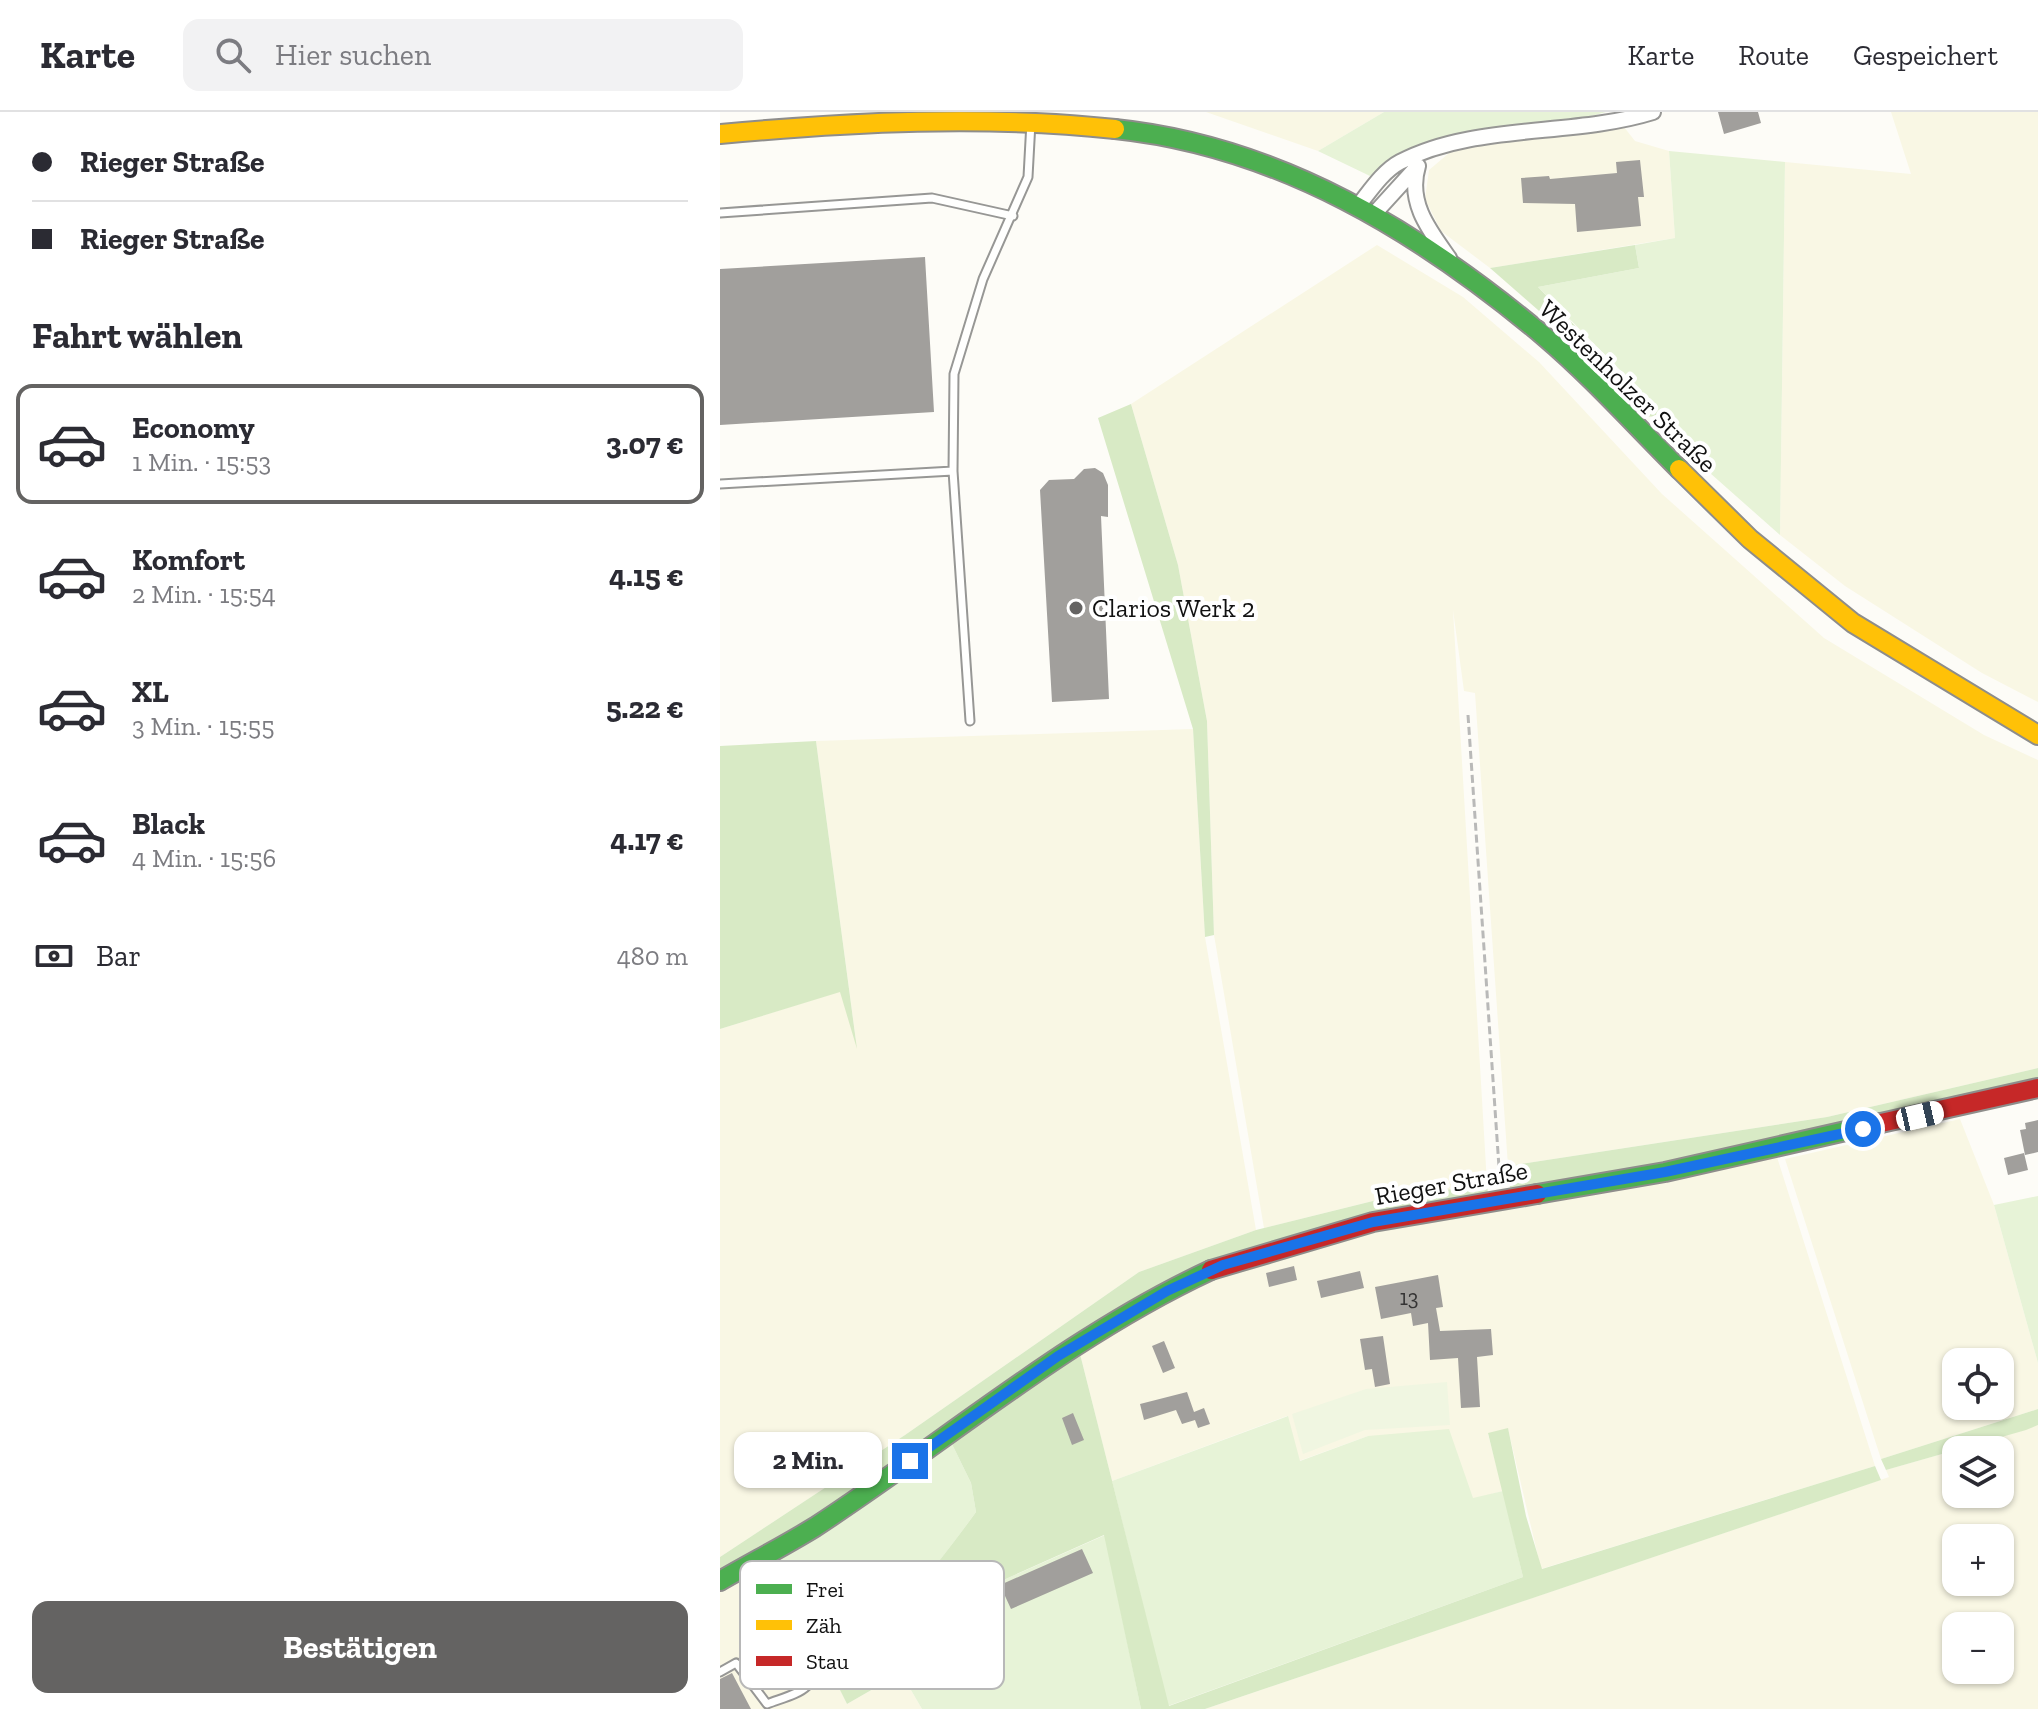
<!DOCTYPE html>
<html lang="de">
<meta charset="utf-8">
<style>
:root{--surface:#fff;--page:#f2f2f3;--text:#2b2b33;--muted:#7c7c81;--line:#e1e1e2;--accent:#646362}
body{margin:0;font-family:"Zilla Slab",serif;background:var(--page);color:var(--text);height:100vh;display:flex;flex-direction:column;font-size:30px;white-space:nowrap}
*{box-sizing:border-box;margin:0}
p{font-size:26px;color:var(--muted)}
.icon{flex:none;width:44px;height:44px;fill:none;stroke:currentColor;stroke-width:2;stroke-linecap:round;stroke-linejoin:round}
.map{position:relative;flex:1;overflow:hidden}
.details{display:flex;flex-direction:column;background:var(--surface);width:720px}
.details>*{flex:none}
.hud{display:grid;align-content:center;height:176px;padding:0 32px;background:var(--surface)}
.fabs{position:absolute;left:1222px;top:1236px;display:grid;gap:16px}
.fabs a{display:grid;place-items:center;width:72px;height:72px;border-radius:16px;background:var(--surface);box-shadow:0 2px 6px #0004;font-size:40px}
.end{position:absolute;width:36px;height:36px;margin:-18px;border:10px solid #1a73e8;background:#fff;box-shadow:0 0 0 4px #fff}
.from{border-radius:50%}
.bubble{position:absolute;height:56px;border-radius:16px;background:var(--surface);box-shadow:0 2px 6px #0004;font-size:26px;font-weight:700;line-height:56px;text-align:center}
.car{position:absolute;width:24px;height:48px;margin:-24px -12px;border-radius:10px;box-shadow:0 0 6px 2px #0007;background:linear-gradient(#fff 24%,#345 0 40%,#fff 0 76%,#345 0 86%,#fff 0)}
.hud b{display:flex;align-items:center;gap:28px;height:76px;font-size:30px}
.hud b+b{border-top:2px solid var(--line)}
.hud i{width:20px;height:20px;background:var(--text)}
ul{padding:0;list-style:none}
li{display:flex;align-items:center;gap:24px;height:120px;margin:0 16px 12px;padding:0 16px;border:4px solid transparent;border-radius:16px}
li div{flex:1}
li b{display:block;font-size:30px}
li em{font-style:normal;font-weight:700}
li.active{border-color:var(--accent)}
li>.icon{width:72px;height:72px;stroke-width:1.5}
h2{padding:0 32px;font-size:36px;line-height:96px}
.pay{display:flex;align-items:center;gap:20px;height:88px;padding:0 32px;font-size:30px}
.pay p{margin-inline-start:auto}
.button{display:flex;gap:16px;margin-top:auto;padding:16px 32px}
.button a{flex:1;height:92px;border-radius:16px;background:var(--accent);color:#fff;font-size:32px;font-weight:700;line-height:92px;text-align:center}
header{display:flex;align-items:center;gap:48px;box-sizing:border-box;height:112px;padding:0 40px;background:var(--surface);border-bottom:2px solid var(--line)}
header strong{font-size:38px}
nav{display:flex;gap:44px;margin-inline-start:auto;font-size:28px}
.search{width:560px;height:72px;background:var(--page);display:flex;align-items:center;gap:20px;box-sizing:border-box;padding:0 28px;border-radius:16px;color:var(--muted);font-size:30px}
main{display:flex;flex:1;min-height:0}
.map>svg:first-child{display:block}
.farmland{fill:#f9f7e4;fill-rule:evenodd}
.green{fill:#e7f3d7}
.forest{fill:#d8eac5}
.pitch{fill:#f0f6e1}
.building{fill:#a19f9c}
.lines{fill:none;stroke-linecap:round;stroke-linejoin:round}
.lane-casing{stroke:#979795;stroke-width:11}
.street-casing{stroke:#979795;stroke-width:18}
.fast-casing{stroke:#8e8d8b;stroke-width:22}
.slow-casing{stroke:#8e8d8b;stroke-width:22}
.jam-casing{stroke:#8e8d8b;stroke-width:22}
.path{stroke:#b9b9b8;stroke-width:3;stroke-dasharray:8 4;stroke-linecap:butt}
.lane{stroke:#fffffe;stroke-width:7}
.street{stroke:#fffffe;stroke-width:14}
.fast{stroke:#4caf50;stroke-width:18}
.slow{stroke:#ffc107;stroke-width:18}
.jam{stroke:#c62828;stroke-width:18}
.route{stroke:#1a73e8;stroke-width:10}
.poi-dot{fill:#646362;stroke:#fff;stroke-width:3}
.labels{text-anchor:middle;stroke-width:8;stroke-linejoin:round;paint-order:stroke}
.number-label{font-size:22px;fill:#353434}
.street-label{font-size:26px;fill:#111;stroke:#fff}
.poi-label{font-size:26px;fill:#111;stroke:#fff;text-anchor:start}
.key{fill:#fff;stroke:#b8b8b8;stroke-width:2}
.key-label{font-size:22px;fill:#111}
</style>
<header>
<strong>Karte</strong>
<div class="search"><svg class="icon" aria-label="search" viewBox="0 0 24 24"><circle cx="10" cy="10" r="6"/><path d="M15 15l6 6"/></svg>Hier suchen</div>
<nav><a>Karte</a><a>Route</a><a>Gespeichert</a></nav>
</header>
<main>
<section class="details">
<div class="hud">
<b><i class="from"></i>Rieger Straße</b>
<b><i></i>Rieger Straße</b>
</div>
<h2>Fahrt wählen</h2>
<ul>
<li class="active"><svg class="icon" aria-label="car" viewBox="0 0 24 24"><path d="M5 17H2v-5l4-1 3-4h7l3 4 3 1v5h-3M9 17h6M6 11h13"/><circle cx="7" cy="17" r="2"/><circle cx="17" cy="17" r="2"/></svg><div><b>Economy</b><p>1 Min. · 15:53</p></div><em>3.07 €</em></li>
<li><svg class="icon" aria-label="car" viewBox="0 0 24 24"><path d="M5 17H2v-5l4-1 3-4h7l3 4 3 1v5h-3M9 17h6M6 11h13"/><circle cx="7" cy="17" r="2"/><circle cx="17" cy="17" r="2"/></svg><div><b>Komfort</b><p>2 Min. · 15:54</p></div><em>4.15 €</em></li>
<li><svg class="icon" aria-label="car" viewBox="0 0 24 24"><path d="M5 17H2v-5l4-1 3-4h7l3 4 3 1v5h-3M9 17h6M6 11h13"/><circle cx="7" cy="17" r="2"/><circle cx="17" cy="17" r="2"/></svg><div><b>XL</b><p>3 Min. · 15:55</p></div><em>5.22 €</em></li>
<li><svg class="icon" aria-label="car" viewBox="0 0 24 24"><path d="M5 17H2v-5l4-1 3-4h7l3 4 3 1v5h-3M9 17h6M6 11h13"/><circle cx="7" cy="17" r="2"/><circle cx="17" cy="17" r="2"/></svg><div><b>Black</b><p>4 Min. · 15:56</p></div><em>4.17 €</em></li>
</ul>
<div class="pay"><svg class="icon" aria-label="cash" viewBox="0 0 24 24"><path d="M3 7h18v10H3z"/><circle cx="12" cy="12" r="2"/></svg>Bar<p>480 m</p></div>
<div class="button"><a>Bestätigen</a></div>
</section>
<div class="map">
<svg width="1318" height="1597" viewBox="0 0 1318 1597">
<rect width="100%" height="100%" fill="#fdfcf7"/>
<!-- farmland -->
<path class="farmland" d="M486,0H664L598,39Z
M1171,0H1318V590L1262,561L1125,474L1060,423L1065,50L1191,62Z
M904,15L915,29L949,39L955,126L770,156L721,119L705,87L709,58L735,36Z
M657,133L743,185L819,250L942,382L1104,526L1264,623L1318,648V956L1107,1005L788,1054L755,581L744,579L733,498L767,1072L657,1088L544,1116L494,823L487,609L458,453L411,292Z
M473,617L485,825L536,1118L419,1160L185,1323L0,1445V917L121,879L136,929L96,629Z
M1240,1007L1274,1093L1318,1251V1297L1161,1347L1065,1047ZM1236,1250H1280V1294H1236Z
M1057,1045L1155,1354L821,1457L788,1317L768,1322L783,1379L753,1387L648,1324L579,1349L567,1304L392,1369L359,1238L503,1160L650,1117L790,1091L791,1098Z
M1318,1313V1597H485L1169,1365L1166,1358L1236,1338V1382H1280V1338H1237ZM1236,1426H1280V1470H1236ZM1236,1514H1280V1558H1236Z
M56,1446L127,1592L181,1561L202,1597H0V1479Z"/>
<!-- green -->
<path class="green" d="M664,0H886C800,26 727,6 650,64L598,39Z
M949,39L1065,50L1060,423L990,361L905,263L818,175L919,156L915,133L955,126Z
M1318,1084V1251L1274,1093Z
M568,1304L580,1349L648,1324L729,1317L753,1386L783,1379L803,1465L448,1594L392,1369Z
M230,1328L251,1371L256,1400C214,1458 169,1515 110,1558L56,1446Z
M385,1423L421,1597H202L181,1561L270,1474Z"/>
<!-- forest -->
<path class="forest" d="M915,133L919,156L818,175L941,304L921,305L834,212L770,156Z
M411,292L458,453L487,609L494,823L485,825L473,617L378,306Z
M96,629L137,937L120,880L0,917V634Z
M1318,956V968L945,1053L790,1076L788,1054L1107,1005Z
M767,1072L768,1083L501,1145L90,1411L0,1463V1445L185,1323L419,1160L536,1118L657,1088Z
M359,1238L449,1594L803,1465L768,1321L788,1316L806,1404L822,1457L1155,1354L1161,1368L485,1597H421L384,1423L270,1474L181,1561L127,1592L110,1558C168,1515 214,1458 256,1400L251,1371L230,1328Z
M1318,1297V1313L1306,1318L1166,1358L1161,1347Z"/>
<!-- pitch -->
<path class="pitch" d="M727,1270L730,1313L645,1318L583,1342L572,1302L646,1277Z"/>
<!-- building -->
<path class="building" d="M998,0H1038L1041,11L1004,22Z
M920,48L924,85H918L921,114L857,120L855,92L803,91L801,66L829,64L830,67L897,61L896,50Z
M205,145L214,300L0,313V157Z
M375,356L383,361L388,373V405L381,404L389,587L332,590L320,378L329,368L354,367L364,357Z
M1318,1008V1040L1305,1043L1300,1018L1306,1017L1305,1011Z
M1304,1041L1308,1058L1288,1063L1284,1046Z
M574,1154L577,1168L549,1175L546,1161Z
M640,1159L644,1176L601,1186L597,1169Z
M718,1163L723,1195L716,1196L720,1219L771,1217L773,1243L757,1245L760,1295L741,1296L738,1246L710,1248L708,1211L693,1214L691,1201L661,1207L655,1175Z
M663,1224L670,1272L655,1275L652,1257L645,1258L640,1227Z
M444,1229L455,1256L443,1261L432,1234Z
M467,1280L474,1300L484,1296L490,1312L478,1316L475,1308L462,1312L456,1298L424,1308L420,1292Z
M353,1301L364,1328L352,1333L342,1306Z
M362,1437L373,1461L291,1497L280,1473Z
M12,1561L31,1597H0V1567Z"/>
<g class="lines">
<!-- lane casing -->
<g class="lane-casing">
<path id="lane" d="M0,101L212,86L293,104
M0,372L233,359
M250,609L233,359L234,262L263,167L308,65L311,10
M0,1560L16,1551L47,1592C59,1587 78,1583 87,1574C115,1549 58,1471 44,1445"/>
</g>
<!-- street casing -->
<g class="street-casing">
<path id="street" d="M698,54C687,90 709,118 729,146
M638,94C650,79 663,59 680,50C754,11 853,25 933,0
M654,102L695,57"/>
</g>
<!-- fast casing -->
<g class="fast-casing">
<path id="fast" d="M395,17C559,34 700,120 825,225C872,265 915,313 959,357
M817,1082L945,1060L1161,1011
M0,1469C31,1451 64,1434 95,1415C227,1329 347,1225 491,1158"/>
</g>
<!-- slow casing -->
<g class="slow-casing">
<path id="slow" d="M0,22C132,10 263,3 395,17
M959,357L1030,427L1133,511L1318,623"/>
</g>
<!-- jam casing -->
<g class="jam-casing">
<path id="jam" d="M1161,1011L1318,976
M491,1158L653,1110L817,1082"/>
</g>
<!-- path -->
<path class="path" d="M748,603L780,1070"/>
<!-- lane -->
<use href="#lane" class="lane"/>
<!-- street -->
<use href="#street" class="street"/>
<!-- fast -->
<use href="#fast" class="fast"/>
<!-- slow -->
<use href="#slow" class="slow"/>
<!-- jam -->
<use href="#jam" class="jam"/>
</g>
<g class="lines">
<!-- route -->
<path class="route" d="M190,1349L338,1244L447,1179L503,1153L653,1110L945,1060L1143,1017"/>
</g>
<!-- markers -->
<circle class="poi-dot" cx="356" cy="496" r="8"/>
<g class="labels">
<!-- number labels -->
<g class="number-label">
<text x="689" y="1193">13</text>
</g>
<!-- street labels -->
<g class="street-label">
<text transform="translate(908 274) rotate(44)" y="9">Westenholzer Straße</text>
<text transform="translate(731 1071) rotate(-10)" y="9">Rieger Straße</text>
</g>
<!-- poi labels -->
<g class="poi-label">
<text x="372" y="505">Clarios Werk 2</text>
</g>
</g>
<!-- legend -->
<rect x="20" y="1449" width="264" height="128" rx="12" class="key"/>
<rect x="36" y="1472" width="36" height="10" fill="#4caf50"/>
<rect x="36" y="1508" width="36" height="10" fill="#ffc107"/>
<rect x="36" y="1544" width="36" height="10" fill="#c62828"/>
<g class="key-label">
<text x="86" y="1485">Frei</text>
<text x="86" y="1521">Zäh</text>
<text x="86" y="1557">Stau</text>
</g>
</svg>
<div class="fabs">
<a><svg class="icon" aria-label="locate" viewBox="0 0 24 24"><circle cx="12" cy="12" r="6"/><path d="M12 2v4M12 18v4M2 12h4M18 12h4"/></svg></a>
<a><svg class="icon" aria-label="layers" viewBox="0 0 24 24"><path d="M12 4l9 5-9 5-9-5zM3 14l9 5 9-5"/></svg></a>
<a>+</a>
<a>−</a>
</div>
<i class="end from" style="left:1143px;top:1017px"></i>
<i class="end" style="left:190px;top:1349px"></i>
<div class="bubble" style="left:14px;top:1320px;width:148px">2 Min.</div>
<i class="car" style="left:1200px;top:1004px;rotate:77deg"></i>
</div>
</main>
